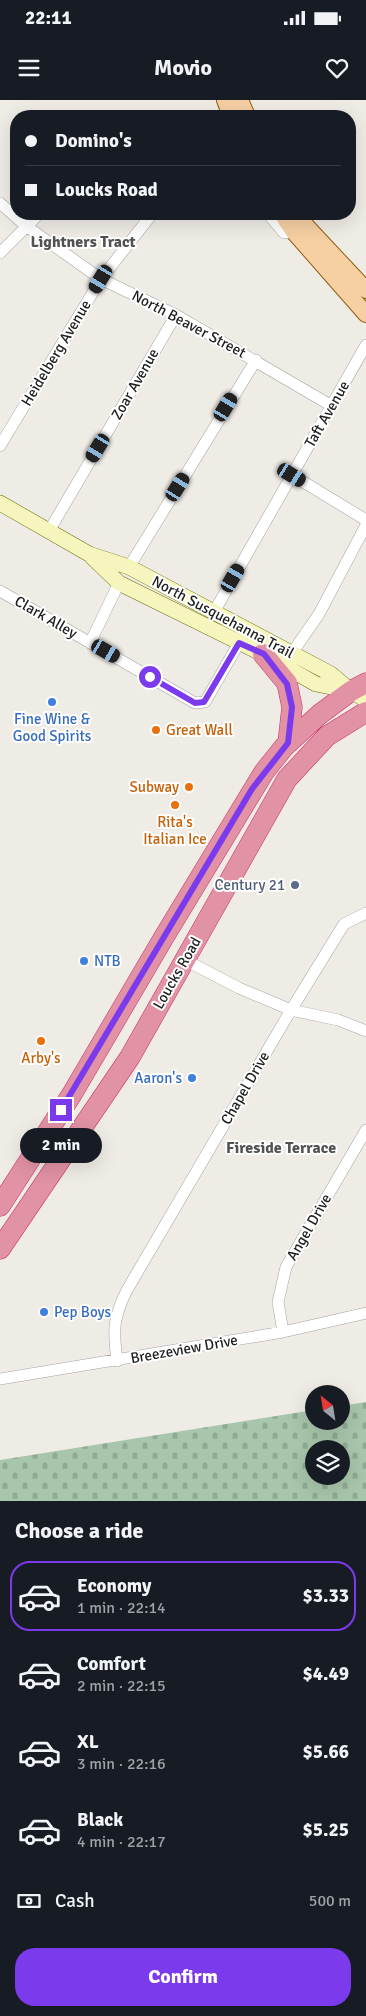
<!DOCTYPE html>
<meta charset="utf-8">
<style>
:root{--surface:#171b24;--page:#20242c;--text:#f1f3f6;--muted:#9ea1a6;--line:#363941;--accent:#7c3aed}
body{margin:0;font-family:Signika,sans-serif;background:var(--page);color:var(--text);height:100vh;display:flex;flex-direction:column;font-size:19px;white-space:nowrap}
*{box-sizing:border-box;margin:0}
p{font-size:16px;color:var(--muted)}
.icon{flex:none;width:28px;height:28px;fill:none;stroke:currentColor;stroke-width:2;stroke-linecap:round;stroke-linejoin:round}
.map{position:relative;height:1401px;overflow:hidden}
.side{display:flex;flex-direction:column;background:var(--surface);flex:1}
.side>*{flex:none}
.banner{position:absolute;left:10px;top:10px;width:346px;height:110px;border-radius:20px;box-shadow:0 5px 20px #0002;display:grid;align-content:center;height:110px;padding:0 15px;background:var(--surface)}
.needle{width:32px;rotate:330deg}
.tools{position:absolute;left:305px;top:1285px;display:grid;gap:10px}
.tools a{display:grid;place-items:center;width:45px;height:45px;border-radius:50%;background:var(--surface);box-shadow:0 5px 20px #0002;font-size:25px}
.end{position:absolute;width:22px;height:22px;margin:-11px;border:6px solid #7c3aed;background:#fff;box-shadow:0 0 0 2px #fff}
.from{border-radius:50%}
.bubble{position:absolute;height:35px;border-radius:18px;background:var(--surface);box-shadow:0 5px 20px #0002;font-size:16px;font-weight:700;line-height:35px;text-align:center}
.car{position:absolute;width:15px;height:30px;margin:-15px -8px;border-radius:6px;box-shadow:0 0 4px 1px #0007;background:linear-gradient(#222 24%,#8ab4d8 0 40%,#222 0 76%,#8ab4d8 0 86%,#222 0)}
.banner b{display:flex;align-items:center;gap:18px;height:48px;font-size:19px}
.banner b+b{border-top:1px solid var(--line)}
.banner i{width:12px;height:12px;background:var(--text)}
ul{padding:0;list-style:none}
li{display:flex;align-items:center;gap:15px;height:70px;margin:0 10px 8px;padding:0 5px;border:2px solid transparent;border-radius:20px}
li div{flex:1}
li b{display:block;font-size:19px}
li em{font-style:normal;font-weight:700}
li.selected{border-color:var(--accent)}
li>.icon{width:45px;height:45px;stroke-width:1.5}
h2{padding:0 15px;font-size:22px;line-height:60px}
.pay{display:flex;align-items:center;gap:12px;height:55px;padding:0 15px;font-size:19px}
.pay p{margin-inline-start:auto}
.primary-button{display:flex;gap:10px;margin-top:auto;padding:10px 15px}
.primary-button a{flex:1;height:58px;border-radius:20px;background:var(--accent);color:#fff;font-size:20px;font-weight:700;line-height:58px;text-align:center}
.status{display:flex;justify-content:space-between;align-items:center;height:35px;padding:0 25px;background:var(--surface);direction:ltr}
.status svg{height:14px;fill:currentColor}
header{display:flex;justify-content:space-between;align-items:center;height:65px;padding:0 15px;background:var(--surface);font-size:22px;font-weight:700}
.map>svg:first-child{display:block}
.cemetery{fill:url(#cemetery-stones);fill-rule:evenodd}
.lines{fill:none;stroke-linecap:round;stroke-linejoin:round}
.street-casing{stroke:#a3a3a3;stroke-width:12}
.secondary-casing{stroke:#686f0c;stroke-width:16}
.primary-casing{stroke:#8f5e0a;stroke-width:18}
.highway-casing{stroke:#cf306d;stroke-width:21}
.street{stroke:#fff;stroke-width:11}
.secondary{stroke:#f5f5bd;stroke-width:15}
.primary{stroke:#f6cfa3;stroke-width:16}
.highway{stroke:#e192a4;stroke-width:20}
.route{stroke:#7c3aed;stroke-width:6}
.shop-dot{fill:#3f7fe0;stroke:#fff;stroke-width:2}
.food-dot{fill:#e8710a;stroke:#fff;stroke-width:2}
.service-dot{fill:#5c6f8a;stroke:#fff;stroke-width:2}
.labels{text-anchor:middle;stroke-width:4;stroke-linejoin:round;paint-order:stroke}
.street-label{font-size:15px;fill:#1f1f1f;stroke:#fff}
.shop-label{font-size:15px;fill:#366cbe;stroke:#fff;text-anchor:start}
.food-label{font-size:15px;fill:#c56008;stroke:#fff}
.service-label{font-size:15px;fill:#4e5e75;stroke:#fff;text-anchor:end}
.neighbourhood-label{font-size:16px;font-weight:bold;fill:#525252;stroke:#fff}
</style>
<div class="status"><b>22:11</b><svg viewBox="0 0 49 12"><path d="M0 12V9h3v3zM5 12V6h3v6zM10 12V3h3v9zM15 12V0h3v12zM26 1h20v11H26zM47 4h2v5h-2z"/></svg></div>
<header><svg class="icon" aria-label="menu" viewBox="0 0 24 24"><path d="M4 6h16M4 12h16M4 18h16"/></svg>Movio<svg class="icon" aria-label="heart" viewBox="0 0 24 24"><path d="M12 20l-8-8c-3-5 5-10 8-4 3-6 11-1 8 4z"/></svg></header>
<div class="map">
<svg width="366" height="1401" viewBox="0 0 366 1401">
<defs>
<pattern id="cemetery-stones" width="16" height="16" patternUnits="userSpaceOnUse" patternTransform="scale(1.25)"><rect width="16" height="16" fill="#a8c6ab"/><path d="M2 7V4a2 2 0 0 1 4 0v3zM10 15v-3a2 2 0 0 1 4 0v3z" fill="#90aa93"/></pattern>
</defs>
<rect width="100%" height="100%" fill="#efebe5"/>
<!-- cemetery -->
<path class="cemetery" d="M366,1302V1401H0V1360L314,1310V1321H341V1306ZM314,1349H341V1376H314Z"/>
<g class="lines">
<!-- street casing -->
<g class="street-casing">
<path id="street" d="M0,103L26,126L101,179L176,215L332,306
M268,114L284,133L294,132
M0,153L39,114
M0,346L101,179L152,114
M292,375L366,420
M49,431L176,215
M129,467L256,260
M0,491L195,603L205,602L239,543
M214,512L366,245
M90,543L119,483
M292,553L319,514L366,425
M185,860L239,888L291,910L338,920L366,931
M283,1232L278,1202L286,1167L366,1030
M117,1261C113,1230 113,1218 127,1190L291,910L344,824L366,813
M0,1279L283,1232L366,1213"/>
</g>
<!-- secondary casing -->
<g class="secondary-casing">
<path id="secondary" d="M0,403L89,454L129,467L331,574L351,591L366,600
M92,457L119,483L263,554L316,584L351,591"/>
</g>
<!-- primary casing -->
<g class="primary-casing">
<path id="primary" d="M225,0L231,16
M240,0L247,16
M282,114L294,132L366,214
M298,114L307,127L366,190"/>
</g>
<!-- highway casing -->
<g class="highway-casing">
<path id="highway" d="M263,554L287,583L292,607L288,643
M0,1106L72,994L164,837L264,672L284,647L320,614L351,591L366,583
M0,1149L130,957L287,679L327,636L366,612"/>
</g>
<!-- street -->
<use href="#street" class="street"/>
<!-- secondary -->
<use href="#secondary" class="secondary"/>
<!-- primary -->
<use href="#primary" class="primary"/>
<!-- highway -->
<use href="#highway" class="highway"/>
</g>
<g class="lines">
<!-- route -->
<path class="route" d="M61,1010L252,689L288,643L292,607L287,584L264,554L239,543L204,602L195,603L150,577"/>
</g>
<!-- markers -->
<g class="shop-dot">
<circle cx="52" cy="602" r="5"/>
<circle cx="84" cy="861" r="5"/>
<circle cx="192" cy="978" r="5"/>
<circle cx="44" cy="1212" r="5"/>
</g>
<g class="food-dot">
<circle cx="156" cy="630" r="5"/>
<circle cx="189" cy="687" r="5"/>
<circle cx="175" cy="705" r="5"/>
<circle cx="41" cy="941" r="5"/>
</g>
<circle class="service-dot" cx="295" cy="785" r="5"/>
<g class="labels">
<!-- street labels -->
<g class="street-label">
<text transform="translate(189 224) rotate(28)" y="5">North Beaver Street</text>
<text transform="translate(56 253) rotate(-59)" y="5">Heidelberg Avenue</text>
<text transform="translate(135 284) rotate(-60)" y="5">Zoar Avenue</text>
<text transform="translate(327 314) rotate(-60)" y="5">Taft Avenue</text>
<text transform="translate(46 517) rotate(30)" y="5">Clark Alley</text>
<text transform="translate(223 517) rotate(28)" y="5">North Susquehanna Trail</text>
<text transform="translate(177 873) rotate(-60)" y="5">Loucks Road</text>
<text transform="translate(245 988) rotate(-60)" y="5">Chapel Drive</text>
<text transform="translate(309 1127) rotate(-60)" y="5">Angel Drive</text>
<text transform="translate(184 1249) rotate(-10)" y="5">Breezeview Drive</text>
</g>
<!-- shop labels -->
<g class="shop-label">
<text x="52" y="624" text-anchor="middle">Fine Wine &amp;<tspan x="52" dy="17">Good Spirits</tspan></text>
<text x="94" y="866">NTB</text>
<text x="182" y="983" text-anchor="end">Aaron's</text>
<text x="54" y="1217">Pep Boys</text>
</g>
<!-- food labels -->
<g class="food-label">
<text x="166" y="635" text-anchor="start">Great Wall</text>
<text x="179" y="692" text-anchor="end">Subway</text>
<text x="175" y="727">Rita's<tspan x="175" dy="17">Italian Ice</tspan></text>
<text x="41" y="963">Arby's</text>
</g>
<!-- service labels -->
<g class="service-label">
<text x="285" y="790">Century 21</text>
</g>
<!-- neighbourhood labels -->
<g class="neighbourhood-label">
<text x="83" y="147">Lightners Tract</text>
<text x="281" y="1053">Fireside Terrace</text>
</g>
</g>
</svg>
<div class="tools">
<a><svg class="needle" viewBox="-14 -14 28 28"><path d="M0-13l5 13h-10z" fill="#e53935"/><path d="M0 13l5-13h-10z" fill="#9ea1a6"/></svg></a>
<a><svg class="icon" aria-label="layers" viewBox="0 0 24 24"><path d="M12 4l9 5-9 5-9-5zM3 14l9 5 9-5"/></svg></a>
</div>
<i class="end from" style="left:150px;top:577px"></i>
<i class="end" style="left:61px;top:1010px"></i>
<div class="bubble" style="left:20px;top:1028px;width:82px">2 min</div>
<i class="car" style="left:101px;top:179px;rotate:211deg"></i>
<i class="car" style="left:226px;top:307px;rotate:31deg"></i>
<i class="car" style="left:98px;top:348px;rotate:211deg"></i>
<i class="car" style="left:292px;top:375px;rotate:121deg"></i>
<i class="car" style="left:178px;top:387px;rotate:32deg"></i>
<i class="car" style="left:233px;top:478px;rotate:30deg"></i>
<i class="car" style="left:106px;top:551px;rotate:120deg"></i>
<div class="banner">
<b><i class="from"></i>Domino's</b>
<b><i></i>Loucks Road</b>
</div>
</div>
<section class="side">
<h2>Choose a ride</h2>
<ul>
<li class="selected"><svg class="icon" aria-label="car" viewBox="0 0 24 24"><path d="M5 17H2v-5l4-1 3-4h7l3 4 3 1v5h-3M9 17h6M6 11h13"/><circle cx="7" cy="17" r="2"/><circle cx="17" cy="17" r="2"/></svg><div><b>Economy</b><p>1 min · 22:14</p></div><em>$3.33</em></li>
<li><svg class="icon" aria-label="car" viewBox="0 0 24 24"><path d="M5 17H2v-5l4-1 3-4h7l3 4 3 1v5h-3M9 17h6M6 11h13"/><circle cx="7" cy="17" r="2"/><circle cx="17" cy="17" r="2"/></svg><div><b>Comfort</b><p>2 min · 22:15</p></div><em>$4.49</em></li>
<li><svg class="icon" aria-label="car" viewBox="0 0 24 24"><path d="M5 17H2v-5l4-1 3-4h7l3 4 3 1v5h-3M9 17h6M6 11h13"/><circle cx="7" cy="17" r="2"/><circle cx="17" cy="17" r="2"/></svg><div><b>XL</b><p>3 min · 22:16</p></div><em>$5.66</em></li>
<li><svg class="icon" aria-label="car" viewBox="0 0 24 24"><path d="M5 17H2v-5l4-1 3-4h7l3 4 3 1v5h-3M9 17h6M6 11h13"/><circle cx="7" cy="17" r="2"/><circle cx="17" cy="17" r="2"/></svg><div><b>Black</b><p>4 min · 22:17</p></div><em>$5.25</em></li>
</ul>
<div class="pay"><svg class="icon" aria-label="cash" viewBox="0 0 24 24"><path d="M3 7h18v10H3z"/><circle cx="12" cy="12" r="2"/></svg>Cash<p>500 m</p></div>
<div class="primary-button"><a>Confirm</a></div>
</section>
